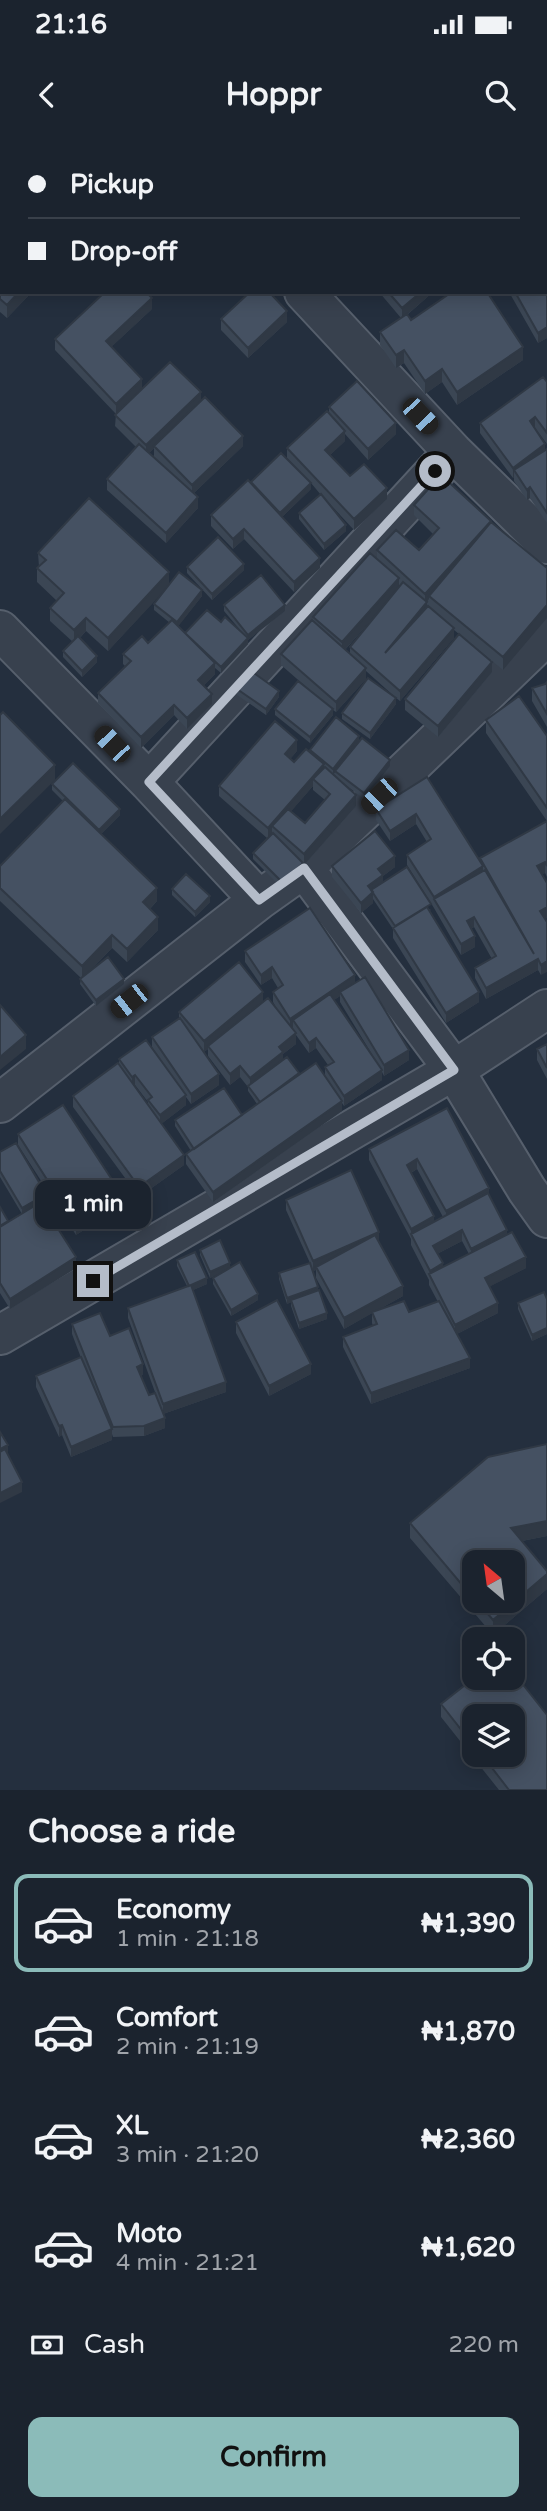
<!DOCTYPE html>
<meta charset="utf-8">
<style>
:root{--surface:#1b232e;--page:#282f3a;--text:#f1f3f6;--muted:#a0a4aa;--line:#39404a;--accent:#8bbbb9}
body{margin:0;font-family:"Varela Round",sans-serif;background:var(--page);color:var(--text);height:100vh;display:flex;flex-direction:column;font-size:26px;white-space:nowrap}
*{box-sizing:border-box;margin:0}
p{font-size:23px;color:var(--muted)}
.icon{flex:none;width:38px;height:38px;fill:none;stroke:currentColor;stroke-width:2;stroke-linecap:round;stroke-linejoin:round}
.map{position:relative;height:1650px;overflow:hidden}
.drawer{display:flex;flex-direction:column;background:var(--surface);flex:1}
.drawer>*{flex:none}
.top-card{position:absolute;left:0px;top:0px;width:548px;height:154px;box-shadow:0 4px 18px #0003,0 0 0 2px var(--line);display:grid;align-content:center;height:154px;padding:0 28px;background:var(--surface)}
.needle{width:46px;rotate:331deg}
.fabs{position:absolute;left:462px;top:1410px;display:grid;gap:14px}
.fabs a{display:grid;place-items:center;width:63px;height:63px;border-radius:14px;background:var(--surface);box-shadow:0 4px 18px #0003,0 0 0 2px var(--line);font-size:35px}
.end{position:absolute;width:32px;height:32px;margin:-16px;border:9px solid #b4bcc9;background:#111;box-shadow:0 0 0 4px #111}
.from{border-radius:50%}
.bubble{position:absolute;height:49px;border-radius:14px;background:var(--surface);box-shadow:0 4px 18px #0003,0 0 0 2px var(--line);font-size:23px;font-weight:700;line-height:49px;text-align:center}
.car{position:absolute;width:21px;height:42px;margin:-21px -10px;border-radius:9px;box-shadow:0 0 5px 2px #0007;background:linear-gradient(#222 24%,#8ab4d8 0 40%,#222 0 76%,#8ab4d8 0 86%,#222 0)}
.top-card b{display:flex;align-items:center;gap:24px;height:66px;font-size:26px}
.top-card b+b{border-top:2px solid var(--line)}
.top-card i{width:18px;height:18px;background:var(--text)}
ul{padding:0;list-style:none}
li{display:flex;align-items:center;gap:21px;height:98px;margin:0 14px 10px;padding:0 14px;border:4px solid transparent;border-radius:14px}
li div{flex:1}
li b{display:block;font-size:26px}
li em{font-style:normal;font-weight:700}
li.active{border-color:var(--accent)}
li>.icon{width:63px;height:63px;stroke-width:1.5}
h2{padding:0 28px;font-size:32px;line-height:84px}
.pay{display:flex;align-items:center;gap:18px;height:77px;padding:0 28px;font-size:26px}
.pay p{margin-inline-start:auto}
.primary-button{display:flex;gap:14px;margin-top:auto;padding:14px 28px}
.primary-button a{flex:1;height:80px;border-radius:14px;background:var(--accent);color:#111;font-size:28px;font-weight:700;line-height:80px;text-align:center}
.status{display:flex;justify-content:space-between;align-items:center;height:49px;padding:0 35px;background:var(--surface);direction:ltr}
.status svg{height:19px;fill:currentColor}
header{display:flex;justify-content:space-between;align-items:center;height:91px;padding:0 28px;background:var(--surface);font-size:32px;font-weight:700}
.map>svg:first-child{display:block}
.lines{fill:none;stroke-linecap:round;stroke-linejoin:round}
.minor-casing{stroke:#565f6c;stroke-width:42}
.minor{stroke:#38414e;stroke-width:38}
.wall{fill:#3b4654;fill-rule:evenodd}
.shaded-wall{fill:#303945}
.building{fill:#455162;stroke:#303945;stroke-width:2}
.route{stroke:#b4bcc9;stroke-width:9}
</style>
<div class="status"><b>21:16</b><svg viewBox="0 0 49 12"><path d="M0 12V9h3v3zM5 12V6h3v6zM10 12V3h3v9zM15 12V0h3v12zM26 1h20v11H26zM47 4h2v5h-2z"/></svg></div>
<header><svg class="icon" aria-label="back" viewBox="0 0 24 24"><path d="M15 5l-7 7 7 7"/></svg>Hoppr<svg class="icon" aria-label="search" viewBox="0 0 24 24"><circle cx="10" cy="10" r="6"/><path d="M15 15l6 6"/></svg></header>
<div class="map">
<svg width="547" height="1650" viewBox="0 0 547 1650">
<rect width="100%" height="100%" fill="#242f3e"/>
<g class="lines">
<!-- minor casing -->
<g class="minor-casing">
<path id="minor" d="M164,0L166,2
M304,152L453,312L547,404
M0,490L149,642L259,760
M149,642L453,312
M304,728L454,930L527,1050L547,1078
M0,963L259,760L304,728L547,495
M0,1195L454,930L547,869"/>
</g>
<!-- minor -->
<use href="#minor" class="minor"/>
</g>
<!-- wall -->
<path class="wall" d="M217,0H298L300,2H219Z
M546,38L547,40V198L538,203L509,152H546Z
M0,61L2,152H32L7,178L0,172Z
M379,152H433L407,175L411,180L523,220L457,265L442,242L425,254L404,223L396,228L380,205V192L401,178Z
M152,169L111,207L142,249L201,260L243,306L194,353L198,368L166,403L107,350V339L136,307L115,286L116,274L55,210V199ZM154,308V316L149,313Z
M221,179L287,182L248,218L221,190Z
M547,242V304L535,288L545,310L547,309V383L530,358L527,360L514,341V337L513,338L480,293V283Z
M329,267L396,294L368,320L345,294V301L330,315L350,336L387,359L354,390L327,361L346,391L324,410L299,379V373L321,355L311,343V349L282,377L320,428L294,452L244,399L233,409L211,386V375L251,342L306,338L287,318V308L329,274Z
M414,365L491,382L547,428L503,530L454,490V498L400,561L396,558V564L370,599L342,579V573L395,557L366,531V539L336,572L333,570V575L310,603L275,575V569L320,559L281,525V514L313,481V477L377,419V410H419L433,394L414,375ZM385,464L350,507V514L345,510Z
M38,413L169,445L202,456L178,486L185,493L221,482L240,490L224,471V465L285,471L248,500V504L221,533L215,528V534L204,545L212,564L187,589L174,575L141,608L98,563V553L125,526L123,524V514L148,503L170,483L154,470V464L167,447L108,511L86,491L80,498L97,522L82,537L63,517V511L73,502L50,481V468L57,461L37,442V428L39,427Z
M187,427L244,430L212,460L187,433Z
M492,532L438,597L405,570V559Z
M547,542V587L532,561V548L545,544Z
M237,549L279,557L266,575L237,555Z
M486,580L547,596V737L545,733L542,734L547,743V778L545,779L541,835L538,830L486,859L475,838V828L492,819L474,787L471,789L475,807L461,815L434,768L407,725V715L427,702L416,684L390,701L376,680V669L427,637L480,722V718L547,681L486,593Z
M359,600L390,626L364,659L335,637L356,666L304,725L303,724V729L283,749L253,719V713L267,698L219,656V646L297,611L290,619L294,622L310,612V610ZM313,646V650L325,660L305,683L291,671Z
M52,644L120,675L101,694L157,761L150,769L158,790L127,822L112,808L90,831L124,844L96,866L80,844L81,838L0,761V726L63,661L52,650Z
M332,726L395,727L383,736V743L431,770L429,771L479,862L446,883L393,798V789L373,759V763L361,773L332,737Z
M172,749L210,762L195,777L172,755Z
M245,811L355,843L409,920L384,936L382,932V940L344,966L342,963V971L213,1062L186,1024V1014L191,1011L175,986V980L242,975L257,964L248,951V947L240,937L230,945L208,916V909L204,912L199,905L219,945L191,964L186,957V965L161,984L184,1025L139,1057L73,967V956L119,925V919L165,926L152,907V897L179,879V872L263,862L278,871L273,862V852L278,848L272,838L261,845L245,822ZM340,856V862L373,916L334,860ZM296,895L309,913L316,908L328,925L325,927V937L299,934L283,920V914L296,904ZM135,945L148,962V966L134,946Z
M547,904V939L537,920V909Z
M447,968L507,1095L526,1128L490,1146L498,1173L457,1194L470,1228L371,1264L343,1207V1197L373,1186L372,1183V1173L344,1189L316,1138V1130L313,1131L310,1124L327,1179L299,1189L291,1166V1162L287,1164L279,1139V1133L310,1123L286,1070V1060L379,1102L403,1156L376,1171L409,1172L438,1162L429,1145V1140L411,1105V1099L369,1020V1009ZM417,1029L443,1077L434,1082L411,1033ZM462,1101L469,1114L443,1127L437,1114Z
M18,994L122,1066L76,1095L18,1005Z
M0,1012L46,1060L41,1063L76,1128L10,1169L0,1153V1067L8,1082L22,1074L0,1037Z
M200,1110L230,1128L258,1160L231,1176L213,1144V1138L225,1131L210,1138L200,1115Z
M177,1120L207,1144L193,1150L226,1252L163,1274L128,1178V1168L187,1146L177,1126Z
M547,1159V1194L532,1201L518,1169V1163Z
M236,1182L311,1234L269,1256L236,1193Z
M72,1184L110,1196L143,1234L141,1236L165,1288L144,1296L113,1297L112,1294V1300L71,1317L62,1295L59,1297L36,1247V1236L83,1223L72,1194Z
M547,1304V1396L522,1401L547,1431V1449L493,1495L410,1398V1383ZM474,1423L513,1461H474Z
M513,1532L547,1575V1650H499L441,1577V1564L474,1538H513ZM474,1577H513V1615H474Z"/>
<!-- shaded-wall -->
<path class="shaded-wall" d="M2,21V31L0,33V23Z
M19,152H32L7,178V165Z
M421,152H433L402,179V168Z
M152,158V169L106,212V201Z
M287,171V182L248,218V208Z
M547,187V198L538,203V193Z
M523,207V220L457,265V252Z
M404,210V223L396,228V215Z
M442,229V242L425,254V241Z
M142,239V250L116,275V264Z
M201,252V263L154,306V308L146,316V305Z
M535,277V288L530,292V281Z
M396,283V294L368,320V309Z
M345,291V301L325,320V310Z
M243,296V306L192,355V345Z
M545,304V314L514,330V337L513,338V328Z
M311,343V349L280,379V373Z
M530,347V358L527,360V350Z
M387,348V359L354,390V379Z
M198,357V368L166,403V393Z
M491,381L429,456V459L425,464V454Z
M346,385V391L324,410V404Z
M244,389V399L233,409V399Z
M320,418V428L294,452V442Z
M244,424V430L212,460V454Z
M169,432V446L108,511V498Z
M399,438V448L342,513V502Z
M202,450V456L177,488V482Z
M427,462V473L385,513Z
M285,465V471L248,500V504L221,533V527L248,498V495Z
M547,465V478L503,530V517Z
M86,478V491L74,504V490Z
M454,488V498L400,561V551Z
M97,516V522L82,537V531Z
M492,522V532L438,597V586Z
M215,523V534L198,551V540Z
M366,528V539L336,572V562Z
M279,551V557L266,575V569Z
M212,554V564L187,589V578Z
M396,558V564L370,599V593Z
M174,565V575L141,608V597Z
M333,569V575L310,603V597Z
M359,596V602L333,635V629Z
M297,600V611L285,625V614Z
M390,620V626L364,659V653Z
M324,624V634L313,639V646L276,689L272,686V693L268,698V688Z
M55,625V640L0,694V679Z
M356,655V666L304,725V714Z
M120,669V675L99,696V690Z
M416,674V684L390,701V691Z
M395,716V727L383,736V745L373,753V763L361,773V763L378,729Z
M545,722V733L537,737V726Z
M303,723V729L283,749V743Z
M483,726V737L434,759V768V757Z
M157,748V761L143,776V762Z
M210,756V762L195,777V772Z
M547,767V778L540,781V771Z
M158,777V790L127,822V809Z
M474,777V787L467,791V781Z
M112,795V808L82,839V826Z
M475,796V807L461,815V804Z
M538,819V830L486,859V848Z
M547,821V832L541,835V825Z
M272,827V838L261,845V835Z
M355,835V846L340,852V856L296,885L293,880V887L290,889V879Z
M124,839V844L96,866V860Z
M263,852V863L208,906V909L204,912V901Z
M479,852V862L446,883V873Z
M296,893V904L283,914V922L250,949V938L279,907Z
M26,895V909L0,930V917Z
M316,898V908L309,913V903Z
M409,910V920L384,936V925Z
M240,926V937L230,945V934Z
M382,930V940L344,966V956Z
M219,934V945L191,964V954Z
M135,935V945L132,948V937Z
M186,955V965L160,985V975Z
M342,961V971L213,1062V1052Z
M184,1015V1025L139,1057V1047Z
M417,1019V1029L407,1035V1025Z
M489,1048V1058L446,1081V1071Z
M46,1054V1060L22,1074V1068Z
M122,1055V1066L76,1095V1085Z
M434,1076V1087L411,1094V1089Z
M462,1090V1101L433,1116V1106Z
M507,1090V1100L471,1119V1109Z
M379,1092V1102L316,1127V1130L313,1131V1121Z
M76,1117V1128L10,1169V1159Z
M526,1117V1128L485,1149V1138Z
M230,1123V1129L210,1138V1132Z
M443,1123V1134L430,1135V1131Z
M207,1138V1144L189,1152V1146Z
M403,1146V1156L344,1189V1178Z
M318,1147V1153L287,1164V1158Z
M258,1154V1160L231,1176V1170Z
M498,1163V1173L455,1195V1185Z
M327,1173V1179L299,1189V1183Z
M547,1188V1194L532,1201V1195Z
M470,1218V1228L371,1264V1253Z
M143,1224V1234L137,1237V1227Z
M311,1224V1234L269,1256V1246Z
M226,1242V1252L163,1274V1264Z
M165,1278V1288L144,1296V1286Z
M62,1285V1295L59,1297V1286Z
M112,1289V1300L71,1317V1307Z
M8,1305V1315L0,1320V1309Z
M22,1342V1352L0,1363V1353Z
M547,1381V1396L511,1403V1388Z
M547,1434V1449L493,1495V1480Z"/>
<!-- building -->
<path class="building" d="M59,0H146L147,2H61Z
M228,0H298L300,2H229Z
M508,0H547V19L546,20V2H510Z
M0,9L2,11V21L0,23Z
M546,38L547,40V96L546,97Z
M2,59V92L0,90V61Z
M547,100V124L546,122V101Z
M0,108L2,109V152H19L7,165L0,159Z
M546,131L547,133V187L538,193L515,152H546Z
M105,152H146L152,158L106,201L142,239L116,264L55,199Z
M250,152H269L287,171L248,208L221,179Z
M388,152H421L402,168Z
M452,152H487L523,207L457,252L442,229L425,241L404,210L396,215L380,192L407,174L411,180Z
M170,222L201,252L146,305L115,275Z
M543,237L547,242V293L535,277L530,281L545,304L513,328L480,283Z
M357,241L396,283L368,309L329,267Z
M205,257L243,296L192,345L154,306Z
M327,271L345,291L325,310L350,336L364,324L387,348L354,379L287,308Z
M139,304L198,357L166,393L107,339Z
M547,309V373L530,347L527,350L514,330Z
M281,313L311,343L280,373L251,342Z
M441,335L491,381L425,454L377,410L396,390L419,410L439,388L414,365Z
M248,340L320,418L294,442L244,389L233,399L211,375Z
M321,354L346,385L324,404L299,373Z
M89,358L169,432L108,498L86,478L74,490L50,468L64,453L37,428L46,420L38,413Z
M491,382L547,428V465L503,517L429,456Z
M218,397L244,424L212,454L187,427Z
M370,413L399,438L342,502L313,477Z
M179,432L202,450L177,482L154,464Z
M261,435L285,465L248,495L224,465Z
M403,442L427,462L385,513L428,466L454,488L400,551L350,507Z
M207,470L221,482L225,477L248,498L221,527L185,493Z
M172,480L215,523L198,540L212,554L187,578L174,565L141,597L98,553L131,521L123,514L142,496L148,503Z
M312,480L366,528L336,562L281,514Z
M459,494L492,522L438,586L405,559Z
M78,496L97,516L82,531L63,511Z
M251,531L279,551L266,569L237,549Z
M368,538L396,558L370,593L342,573Z
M298,541L333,569L310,597L275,569Z
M547,542V574L532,548L545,544Z
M519,556L547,596V668L486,580Z
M3,572L55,625L0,679V575Z
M336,577L359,596L333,629L310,610Z
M275,581L297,600L285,614L294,622L306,609L324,624L268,688L219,646Z
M362,598L390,620L364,653L335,631Z
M73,623L120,669L99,690L52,644Z
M325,627L356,655L304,714L272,686L288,669L305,683L330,654L313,639Z
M427,637L483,726L434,757L407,715L431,699L416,674L390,691L376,669Z
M65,659L157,748L143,762L158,777L127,809L112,795L82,826L0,748V726Z
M547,681V726L545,722L537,726L547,743V767L540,771L547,782V821L541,825L538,819L486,848L475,828L496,816L474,777L467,781L475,796L461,804L434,759L485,730L534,814L480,718Z
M375,691L395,716L378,729L383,735L368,746L373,752L361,763L332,726Z
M273,693L303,723L283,743L253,713Z
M407,727L431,764L395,786L371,750Z
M186,734L210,756L195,772L172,749Z
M427,767L479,852L446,873L393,788Z
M310,768L355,835L290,879L273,852L283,845L272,827L261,835L245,811Z
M108,817L124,839L96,860L80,839Z
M239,822L263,852L204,901L179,872Z
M365,837L409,910L384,925L340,852Z
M330,854L382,930L344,956L325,927L334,922L316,898L309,903L293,880Z
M268,858L296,893L279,907L283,912L250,938L240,926L230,934L208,906Z
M0,865L26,895L0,917Z
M180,878L219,934L191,954L152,897Z
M146,900L186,955L160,975L148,960L152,957L135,935L132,937L119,919Z
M547,904V928L537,909Z
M287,917L299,933L260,962L248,946Z
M118,923L184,1015L139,1047L73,956Z
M316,923L342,961L213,1052L186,1014Z
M224,948L242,975L194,1009L175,980Z
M63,965L122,1055L76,1085L18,994Z
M447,968L489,1048L446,1071L417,1019L407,1025L434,1076L411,1089L369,1009Z
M16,1003L46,1054L22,1068L0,1031V1012Z
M351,1030L379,1092L313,1121L286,1060Z
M488,1053L507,1090L471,1109L462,1090L433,1106L443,1123L430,1131L411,1094Z
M41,1062L76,1117L10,1159L0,1143V1087Z
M0,1067L8,1081L0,1086Z
M512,1092L526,1117L485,1138L498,1163L455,1185L429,1134Z
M375,1095L403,1146L344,1178L316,1127Z
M220,1100L230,1123L210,1132L200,1110Z
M195,1112L207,1138L189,1146L177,1120Z
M240,1122L258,1154L231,1170L213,1138Z
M310,1123L318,1147L287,1158L279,1133Z
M191,1145L226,1242L163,1264L128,1168Z
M319,1150L327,1173L299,1183L291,1160Z
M544,1152L547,1159V1188L532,1195L518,1163Z
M277,1160L311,1224L269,1246L236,1182Z
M404,1161L409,1172L439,1161L470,1218L371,1253L343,1197L377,1184L372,1172Z
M100,1173L110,1196L129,1188L143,1224L137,1227L149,1255L155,1253L165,1278L144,1286L113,1287L72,1184Z
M81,1217L112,1289L71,1307L62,1285L59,1286L36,1236Z
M0,1292L8,1305L0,1309Z
M547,1304V1381L511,1388L547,1431V1434L493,1480L477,1461H513V1423H474V1459L410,1383L488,1317Z
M5,1309L22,1342L0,1353V1312Z
M513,1532L547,1575V1650H509L482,1615H513V1577H474V1606L441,1564L474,1538H513Z"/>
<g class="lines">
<!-- route -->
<path class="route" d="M93,1141L454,930L304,728L259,760L149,642L435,331"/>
</g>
</svg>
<div class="fabs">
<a><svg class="needle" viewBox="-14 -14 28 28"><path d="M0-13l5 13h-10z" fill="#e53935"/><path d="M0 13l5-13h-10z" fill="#a0a4aa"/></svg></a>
<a><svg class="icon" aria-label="locate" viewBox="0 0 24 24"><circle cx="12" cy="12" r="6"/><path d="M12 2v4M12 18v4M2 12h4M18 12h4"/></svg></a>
<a><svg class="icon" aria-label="layers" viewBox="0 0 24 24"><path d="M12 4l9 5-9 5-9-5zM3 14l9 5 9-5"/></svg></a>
</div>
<i class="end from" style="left:435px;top:331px"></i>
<i class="end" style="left:93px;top:1141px"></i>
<div class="bubble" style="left:35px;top:1040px;width:116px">1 min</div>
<i class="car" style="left:420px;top:276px;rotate:137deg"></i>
<i class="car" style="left:112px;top:604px;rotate:316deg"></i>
<i class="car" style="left:379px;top:656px;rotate:226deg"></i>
<i class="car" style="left:129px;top:861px;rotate:232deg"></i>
<div class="top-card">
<b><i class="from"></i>Pickup</b>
<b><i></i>Drop-off</b>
</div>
</div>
<section class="drawer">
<h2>Choose a ride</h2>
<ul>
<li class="active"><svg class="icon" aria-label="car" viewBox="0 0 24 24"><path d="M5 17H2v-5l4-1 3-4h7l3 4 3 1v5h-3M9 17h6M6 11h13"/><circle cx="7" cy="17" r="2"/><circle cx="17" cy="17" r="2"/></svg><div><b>Economy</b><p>1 min · 21:18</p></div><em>₦1,390</em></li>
<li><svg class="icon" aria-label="car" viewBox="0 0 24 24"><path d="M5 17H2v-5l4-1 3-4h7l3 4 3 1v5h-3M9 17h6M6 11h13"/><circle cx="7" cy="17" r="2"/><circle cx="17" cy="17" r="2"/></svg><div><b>Comfort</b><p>2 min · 21:19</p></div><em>₦1,870</em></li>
<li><svg class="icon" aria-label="car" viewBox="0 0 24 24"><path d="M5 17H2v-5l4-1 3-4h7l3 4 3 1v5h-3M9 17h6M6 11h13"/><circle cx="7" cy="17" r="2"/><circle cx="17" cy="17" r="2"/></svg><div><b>XL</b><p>3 min · 21:20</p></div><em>₦2,360</em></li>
<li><svg class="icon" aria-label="car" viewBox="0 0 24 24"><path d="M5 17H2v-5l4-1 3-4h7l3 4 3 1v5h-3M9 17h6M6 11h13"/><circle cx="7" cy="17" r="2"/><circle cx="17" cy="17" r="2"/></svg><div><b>Moto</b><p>4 min · 21:21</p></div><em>₦1,620</em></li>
</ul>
<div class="pay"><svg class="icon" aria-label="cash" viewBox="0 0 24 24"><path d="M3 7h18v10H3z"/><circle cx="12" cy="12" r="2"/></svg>Cash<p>220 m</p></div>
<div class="primary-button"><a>Confirm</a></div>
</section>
